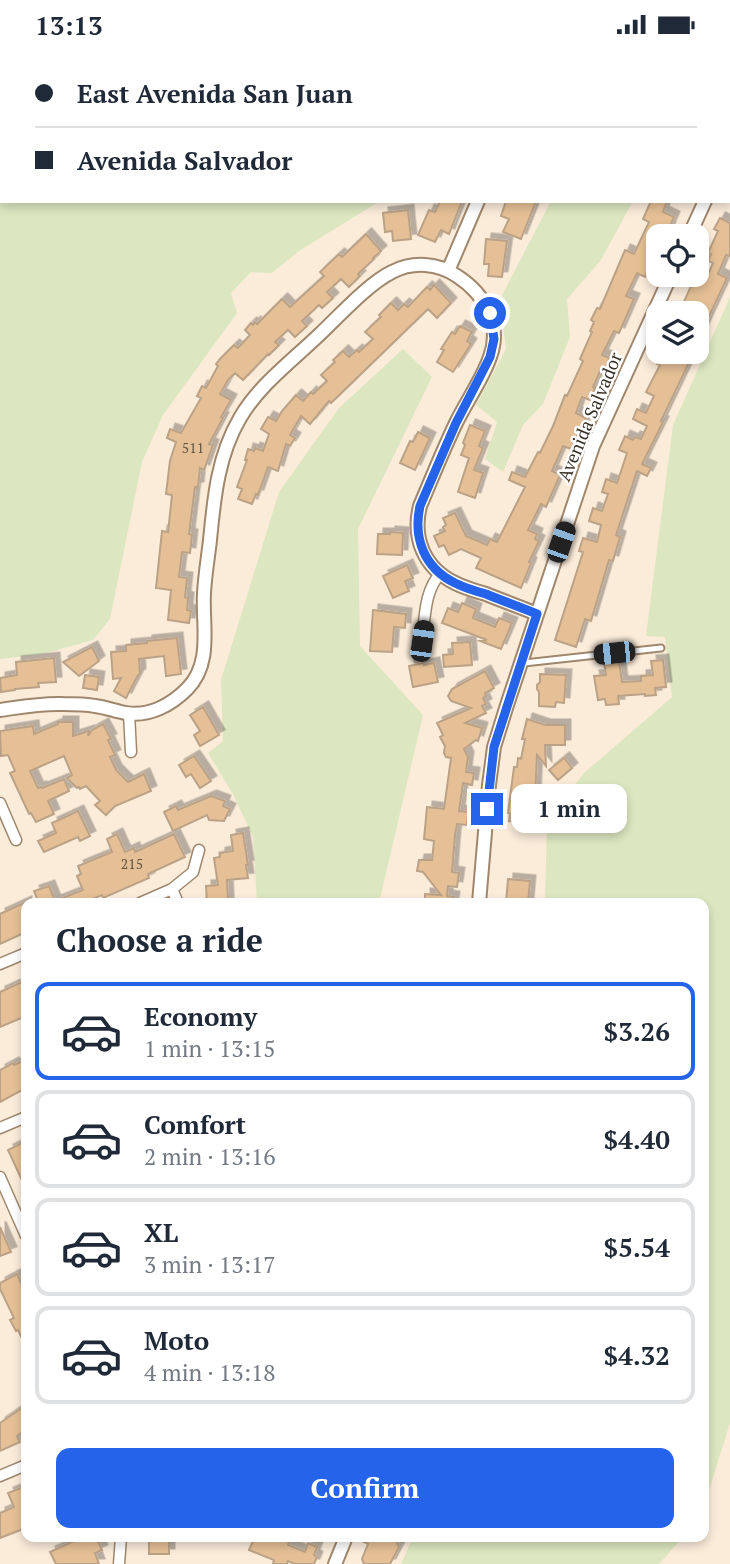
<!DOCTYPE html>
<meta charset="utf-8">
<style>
:root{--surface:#fff;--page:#f2f2f3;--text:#1f2937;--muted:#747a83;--line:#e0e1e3;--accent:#2563eb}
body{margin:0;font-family:"PT Serif",serif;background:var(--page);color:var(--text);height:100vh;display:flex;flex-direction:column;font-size:26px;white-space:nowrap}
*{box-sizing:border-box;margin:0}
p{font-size:23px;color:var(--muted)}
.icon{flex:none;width:38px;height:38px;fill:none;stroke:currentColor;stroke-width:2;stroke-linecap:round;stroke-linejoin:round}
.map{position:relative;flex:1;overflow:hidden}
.details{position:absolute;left:21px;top:849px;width:688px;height:644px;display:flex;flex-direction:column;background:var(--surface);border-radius:14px;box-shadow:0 4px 10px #0003}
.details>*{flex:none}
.top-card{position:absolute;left:0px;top:0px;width:732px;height:154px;box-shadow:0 4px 10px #0003;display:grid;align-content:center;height:154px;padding:0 35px;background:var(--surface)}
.controls{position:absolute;left:646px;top:175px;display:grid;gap:14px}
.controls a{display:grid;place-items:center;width:63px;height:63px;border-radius:14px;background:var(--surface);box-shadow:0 4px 10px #0003;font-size:35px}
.end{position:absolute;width:32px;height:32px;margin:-16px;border:9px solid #2563eb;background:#fff;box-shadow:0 0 0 4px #fff}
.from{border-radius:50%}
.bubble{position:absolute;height:49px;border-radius:14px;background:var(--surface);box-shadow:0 4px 10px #0003;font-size:23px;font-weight:600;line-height:49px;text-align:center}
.car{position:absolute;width:21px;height:42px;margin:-21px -10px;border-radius:9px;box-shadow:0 0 5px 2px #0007;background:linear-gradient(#222 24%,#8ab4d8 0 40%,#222 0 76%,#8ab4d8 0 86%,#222 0)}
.top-card b{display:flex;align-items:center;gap:24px;height:66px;font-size:26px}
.top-card b+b{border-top:2px solid var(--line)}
.top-card i{width:18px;height:18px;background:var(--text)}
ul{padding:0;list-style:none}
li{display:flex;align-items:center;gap:21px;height:98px;margin:0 14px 10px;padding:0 21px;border:4px solid var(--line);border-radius:14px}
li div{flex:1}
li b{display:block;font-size:26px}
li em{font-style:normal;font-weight:600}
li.on{border-color:var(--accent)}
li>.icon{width:63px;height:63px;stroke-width:1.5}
h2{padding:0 35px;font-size:32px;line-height:84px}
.button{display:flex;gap:14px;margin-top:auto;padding:14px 35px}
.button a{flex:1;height:80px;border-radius:14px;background:var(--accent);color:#fff;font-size:28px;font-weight:600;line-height:80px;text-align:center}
.status{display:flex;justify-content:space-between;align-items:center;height:49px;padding:0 35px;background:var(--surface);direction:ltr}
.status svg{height:19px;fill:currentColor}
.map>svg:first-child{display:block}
.green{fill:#dce6c0}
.building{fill:#e5c096;stroke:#bba287;stroke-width:2;filter:url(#shadow)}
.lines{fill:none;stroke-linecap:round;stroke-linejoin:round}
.service-casing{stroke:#9f876d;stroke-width:9}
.minor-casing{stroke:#9f876d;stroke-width:13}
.tertiary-casing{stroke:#9f876d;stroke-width:16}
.service{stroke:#fff;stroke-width:5}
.minor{stroke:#fff;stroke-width:10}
.tertiary{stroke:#fff;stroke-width:12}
.route{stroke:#2563eb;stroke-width:9}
.labels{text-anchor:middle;stroke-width:5;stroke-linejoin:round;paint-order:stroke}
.number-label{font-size:14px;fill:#645441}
.street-label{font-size:18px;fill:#393025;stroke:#fff}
</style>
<div class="status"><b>13:13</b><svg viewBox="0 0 49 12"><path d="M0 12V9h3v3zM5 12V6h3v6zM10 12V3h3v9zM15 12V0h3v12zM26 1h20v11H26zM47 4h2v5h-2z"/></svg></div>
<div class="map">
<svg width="730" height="1515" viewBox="0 0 730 1515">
<defs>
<filter id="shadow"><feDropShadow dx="5.5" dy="-5.5" stdDeviation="0" flood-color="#0004"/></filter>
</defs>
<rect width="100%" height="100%" fill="#fbecda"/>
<!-- green -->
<path class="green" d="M66,0H366L367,2H66Z
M2,69V152H380L299,202L272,224L251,223L231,244L237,264L163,366L142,413L110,570L93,591L42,605L0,610V72Z
M551,152H633L601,211L567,250L570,288L543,355L523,376L503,423L485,410L497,373L476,356L506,300L500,250Z
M730,248V1374L704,1457V854H545L547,772L583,725L672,648L665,588L646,587L673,376Z
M403,300L432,328L358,480L360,597L423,666L379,854H257L253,788L233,745L208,704L223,692L221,631L279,443L339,359Z
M413,1488H683L659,1515H401Z"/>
<!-- building -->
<path class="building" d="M440,152H462L449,185L441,181L435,193L418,186L429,161L435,163Z
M506,152H536L521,190L503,183L509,170L501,167Z
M651,152H667L663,163L674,168L666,187H658V209L654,207L645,228L637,224L626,247L634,250L619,284L614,282L602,306L610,309L604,322L601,320L593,338L595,339L590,351L582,348L576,364L586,369L582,381L580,380L571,400L563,397L552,422L560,426L546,458L541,455L528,481L537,485L535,490L539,492L529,513L531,514L521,539L476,519L481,509L461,500L449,506L444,496L439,498L434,487L445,482L443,478L446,476L443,469L455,464L466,487L487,496L490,490L497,493L525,438L509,431L512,423L525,428L538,403L540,404L553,377L565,346L567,347L583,312L580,310L592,283L590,282L594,273L591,271L597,259L600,260L625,201L634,205L649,173L643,170Z
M408,161L411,190L393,192L392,182L385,183L383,164Z
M720,169L730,174V207L726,206L718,225L727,229L696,295V264L682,257L696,226L706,230L713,214L708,212L711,205L708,204L718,182L714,180Z
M366,185L381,202L373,209L374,210L358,225L360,227L349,238L341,230L327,243L333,249L322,259L319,256L302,272L307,277L295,288L288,281L275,293L279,296L269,306L268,305L243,331L235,324L228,331L220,345L231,351L221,368L223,369L209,395L213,396L204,421L200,419L198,438H195L189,485L192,486L190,504L182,503L179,528L187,529L185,548L188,549L187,561L191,562L189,574L168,571L171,541L156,539L162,482L168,483L172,446L166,445L170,412L176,393L167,389L170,380L181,384L201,349L197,347L202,337L206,339L218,317L216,315L220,310L234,296L238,299L250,286L245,281L251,274L253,276L255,273L257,275L282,250L290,258L324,227L320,223L339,205L342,208Z
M486,190L507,192L502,228L488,227L489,215H484Z
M434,236L451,254L437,269L428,260L331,354L329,352L310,375L301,367L290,386L295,389L290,397L286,395L278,422L268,418L258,446L256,445L252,455L238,450L242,440L237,438L247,411H245L248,400L254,402L255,399L263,402L269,385L261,380L268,368L276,372L282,362L296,346L303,352L311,343L313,345L327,332L321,326L335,313L333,311L343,302L349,308L357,301L359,303L373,290L365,283L381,268L379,266L391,254L398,261L404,255L408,258L427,238L430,241Z
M460,277L472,283L467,292L471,295L453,323L437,313L444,301L441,300L452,283L455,285Z
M663,303H694L661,372L663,373L642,415L651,419L647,427L637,422L616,486L620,488L613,512L609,511L591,572L585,570L576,598L555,591L583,503L579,502L583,489L597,493L601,476L589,472L593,459L602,462L608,445L602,443L606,430L617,434L627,404L619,401L625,387L633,391L635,388L641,390L647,377L633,370L637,360L646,364L654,347L646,343L660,316L657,315Z
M470,376L485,382L479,397L483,399L474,421L483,424L475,449L458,443L469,409L461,406L465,396L463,394Z
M418,383L430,389L415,421L400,414L410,392L413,393Z
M390,483L403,484L402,506L377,505L378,485H390Z
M407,516L413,529L405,532L409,542L393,549L383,527Z
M462,554L476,560L473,569L495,578L499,569L512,574L501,600L480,592L487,591L442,574L448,559L458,563Z
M373,561L406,565L405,579L394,578L392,603L370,602Z
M177,589L181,625L166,627L164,607L139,610L140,625L138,626L126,649L114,642L121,629L113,630L111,603L126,602V596L147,594V592Z
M470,593L472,616L444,618L443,606L453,605L452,594Z
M92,598L99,612L79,627L63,613Z
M54,609L56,633L38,634L39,638L15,640V641L1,643L0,629L17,626L16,613Z
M663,611L666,638L655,639L656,646L645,647V645L618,647L619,655L606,656L605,650L598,651L594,627L606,626L604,614L619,612L622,633L641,632V627L653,626L651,612Z
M424,614V616L434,614L438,633L413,638L409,617Z
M485,622L494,639L485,644L486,647L483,649L486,655L482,657L486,664L465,674L482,679L478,692L476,691L464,700L468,708L466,723L474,724L472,736L463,734L459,762L468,763L467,776L457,775L455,786L452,823L459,824L457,838L448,837L447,847L454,848L453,854H425V845L441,846L423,823L417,822L419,811H432L434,792L424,790L427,758L444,760L451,709L446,708L444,704L445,697L440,688L443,686L437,674L471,659L451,652L448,647L452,640Z
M540,625L566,626L564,654L556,653L555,658L539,657V643L537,640V636L540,633Z
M85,626L99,628L97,641L83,639Z
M203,658L219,686L200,697L194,686L200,682L190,666Z
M527,670L545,676H565V696H545L546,717L537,706L535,748H537L535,761H538L536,783L519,781V773L509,772L510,765L508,764L514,718H517L518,709L521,710L525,690H522Z
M58,673H73V687L89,682L88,687L92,681L103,675L111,690L108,691L115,706L110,708L116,721L128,733L144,725L151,742L115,757L106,766L95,756L100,752L86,737L80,740L79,738L77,739L67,729L72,726L64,707L30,722L38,739L41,738L42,739L64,730L69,742L48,752L54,765L36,773L31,764L29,765L10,724L15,722L8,706L1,707L0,682L33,677L34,685L58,675Z
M194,707L211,732L200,739L191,725L186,728L179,716Z
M564,709L572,719L558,731L549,721Z
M211,747L225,752L223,757L230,760L224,772L209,771L207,766L173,782L164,763L176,757L178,761Z
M78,762L90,787L80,792L78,788L44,803L38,792L56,784L52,774Z
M243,784L248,816H246L248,829L227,831L228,854H207L206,837L218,836L214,809L220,808V804L233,802L231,786Z
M117,785L125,803L134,799L135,803L174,785L185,808L148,825L149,829L103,849L102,846L83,854H39L34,842L49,837L55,852L83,841L77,827L81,825L78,817L112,803L107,790Z
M508,830L530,832L528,854H506Z
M26,853V883L0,895V865Z
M22,933L24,936L26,935V967L0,978V943Z
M23,1012L26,1018V1039L0,1053V1021L13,1014L14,1016Z
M26,1092V1140L8,1101Z
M0,1178L11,1203L0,1207Z
M17,1225L26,1245V1298L18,1281L16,1282L10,1271L14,1269L0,1240V1234Z
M26,1356V1381L17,1387L20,1393L0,1402V1374Z
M26,1437V1479L0,1489V1464L14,1458L8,1444Z
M81,1488H96L102,1501L95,1504L99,1515H56L50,1503L76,1491V1490Z
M149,1488H164V1490H169V1505H149Z
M251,1488H291L288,1496L305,1503L308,1494L317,1498L314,1506L317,1508L314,1515H295L288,1512L287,1515H273L274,1511L249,1501L253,1492Z
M355,1488H385L396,1492L399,1498L390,1515H364L362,1510L368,1495Z"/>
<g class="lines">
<!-- service casing -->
<g class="service-casing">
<path id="service" d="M524,614L661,599"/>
</g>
<!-- minor casing -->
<g class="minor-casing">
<path id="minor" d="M551,0L552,2
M422,592C425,570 424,541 441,524
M129,664L131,703
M0,754L16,791
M172,840L178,854
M140,854L172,840L193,823L199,801
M0,915L26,904
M0,1079L26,1068
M0,1128L26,1187
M0,1427L26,1416
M119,1515L121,1488"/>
</g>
<!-- tertiary casing -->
<g class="tertiary-casing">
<path id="tertiary" d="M452,0V2
M689,187L705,152
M448,222L478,152
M0,661C21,658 42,654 63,655C73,655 85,655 95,657C105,658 115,662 126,664C149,668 171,656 187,640C213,614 202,576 204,544C205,526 208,509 210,491C214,449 218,406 240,369C259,336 293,311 320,285C339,267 369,234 392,223C413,212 438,214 457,227C485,245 502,276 490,308C482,331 466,353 456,374C443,401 432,429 420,457C412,489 424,519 455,534C465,539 475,542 486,545C503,552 520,558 537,565
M479,854L489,736L494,698L507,656L593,397L671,226
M335,1515L346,1488"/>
</g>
<!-- service -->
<use href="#service" class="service"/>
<!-- minor -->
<use href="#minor" class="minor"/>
<!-- tertiary -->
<use href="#tertiary" class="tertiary"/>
</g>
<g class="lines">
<!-- route -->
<path class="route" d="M487,760L494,698L537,565C520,558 503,552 486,545C475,542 465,539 455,534C424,519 413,489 420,457L456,374L490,308L494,290L490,264"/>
</g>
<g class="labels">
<!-- number labels -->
<g class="number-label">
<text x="193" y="404">511</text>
<text x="132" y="820">215</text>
</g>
<!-- street labels -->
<g class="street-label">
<text transform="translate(590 368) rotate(-67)" y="6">Avenida Salvador</text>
</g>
</g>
</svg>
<div class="controls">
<a><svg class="icon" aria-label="locate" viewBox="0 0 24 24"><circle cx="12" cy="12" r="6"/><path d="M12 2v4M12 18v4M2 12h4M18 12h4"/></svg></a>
<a><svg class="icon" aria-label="layers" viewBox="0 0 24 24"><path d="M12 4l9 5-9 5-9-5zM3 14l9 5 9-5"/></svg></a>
</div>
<i class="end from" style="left:490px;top:264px"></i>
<i class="end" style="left:487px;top:760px"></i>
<div class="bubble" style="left:511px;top:735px;width:116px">1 min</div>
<i class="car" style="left:561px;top:493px;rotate:19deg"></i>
<i class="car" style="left:422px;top:592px;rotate:8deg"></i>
<i class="car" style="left:614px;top:604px;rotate:264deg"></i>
<div class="top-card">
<b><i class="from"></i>East Avenida San Juan</b>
<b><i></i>Avenida Salvador</b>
</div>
<section class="details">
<h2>Choose a ride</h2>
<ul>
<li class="on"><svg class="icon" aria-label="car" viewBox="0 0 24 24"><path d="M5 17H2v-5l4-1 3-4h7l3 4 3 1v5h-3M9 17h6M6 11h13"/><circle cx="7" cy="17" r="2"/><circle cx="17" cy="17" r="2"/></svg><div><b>Economy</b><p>1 min · 13:15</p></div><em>$3.26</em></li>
<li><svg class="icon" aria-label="car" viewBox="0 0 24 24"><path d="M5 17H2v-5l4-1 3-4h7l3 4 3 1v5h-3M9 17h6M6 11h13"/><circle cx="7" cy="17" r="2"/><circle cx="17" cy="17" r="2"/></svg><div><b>Comfort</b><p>2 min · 13:16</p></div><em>$4.40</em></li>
<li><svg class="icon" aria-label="car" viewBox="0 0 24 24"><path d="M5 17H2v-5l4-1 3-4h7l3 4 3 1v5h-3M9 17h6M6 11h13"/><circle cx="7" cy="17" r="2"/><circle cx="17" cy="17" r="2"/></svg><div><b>XL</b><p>3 min · 13:17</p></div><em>$5.54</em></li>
<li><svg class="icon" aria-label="car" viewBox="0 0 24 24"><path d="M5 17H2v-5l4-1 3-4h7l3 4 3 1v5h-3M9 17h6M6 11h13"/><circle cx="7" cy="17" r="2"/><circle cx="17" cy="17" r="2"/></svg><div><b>Moto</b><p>4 min · 13:18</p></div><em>$4.32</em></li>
</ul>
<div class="button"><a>Confirm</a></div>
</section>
</div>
